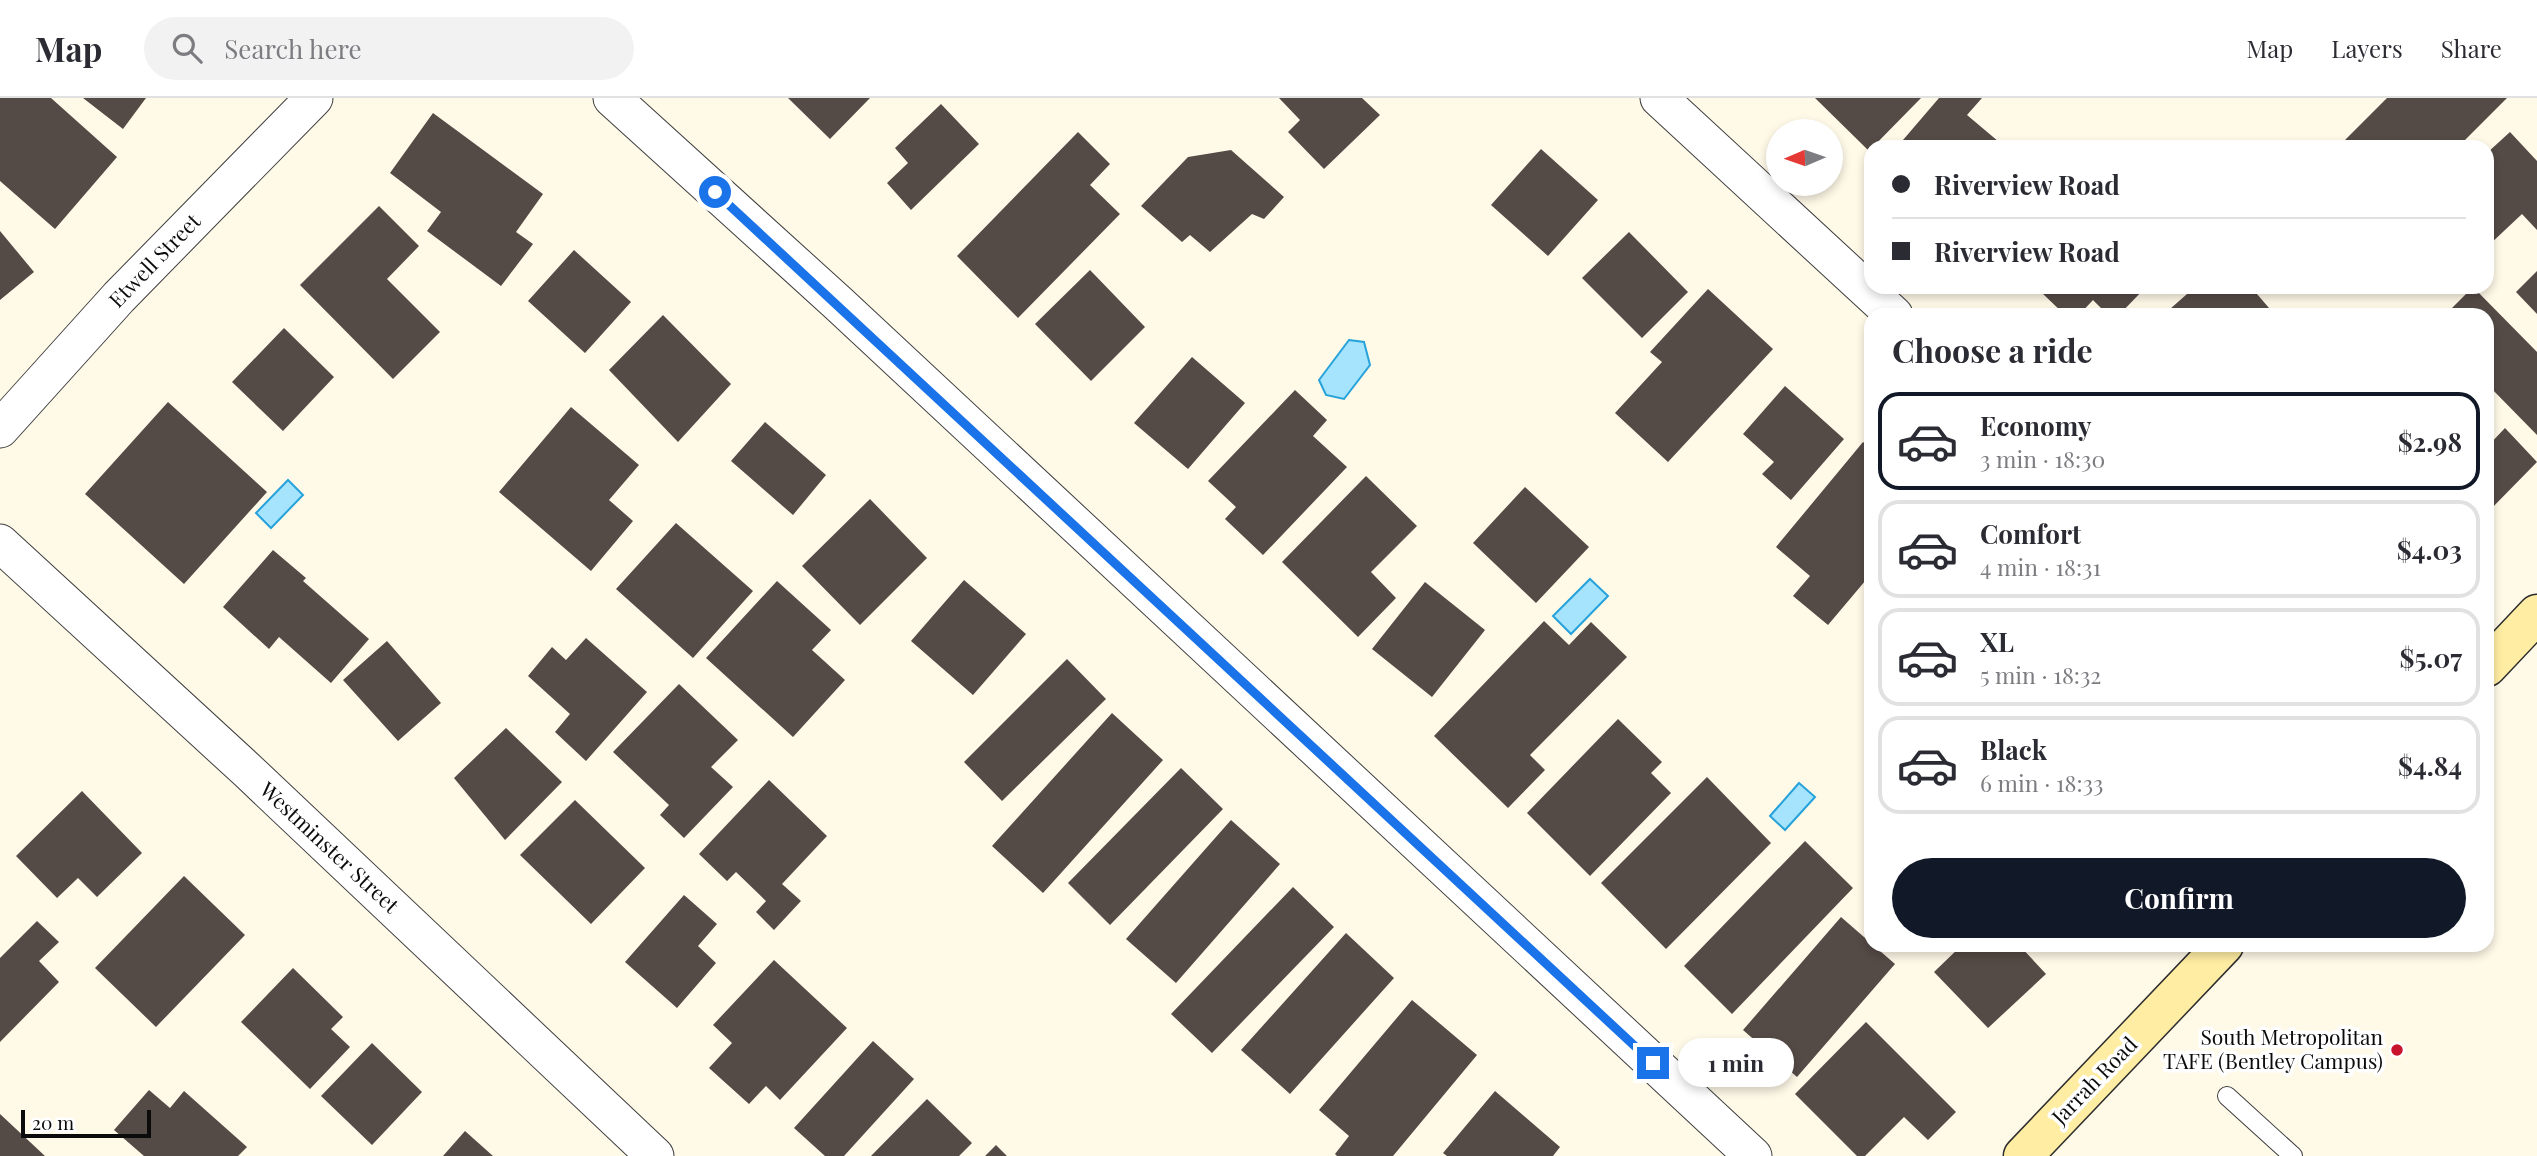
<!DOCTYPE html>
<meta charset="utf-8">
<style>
:root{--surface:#fff;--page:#f2f2f3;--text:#2b2b33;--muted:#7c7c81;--line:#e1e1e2;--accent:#111827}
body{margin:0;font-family:"Playfair Display",serif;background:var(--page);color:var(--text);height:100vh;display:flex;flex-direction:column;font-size:26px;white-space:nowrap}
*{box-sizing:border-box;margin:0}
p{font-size:23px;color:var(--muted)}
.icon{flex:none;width:38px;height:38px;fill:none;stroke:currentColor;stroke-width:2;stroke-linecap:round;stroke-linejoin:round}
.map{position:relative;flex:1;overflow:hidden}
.sheet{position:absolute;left:1864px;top:210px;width:630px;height:644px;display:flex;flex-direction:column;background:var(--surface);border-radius:21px;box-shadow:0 4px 10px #0003}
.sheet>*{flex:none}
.guide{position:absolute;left:1864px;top:42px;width:630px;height:154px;border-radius:21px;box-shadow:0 4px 10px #0003;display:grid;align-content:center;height:154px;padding:0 28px;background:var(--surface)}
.needle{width:46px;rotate:268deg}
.fabs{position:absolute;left:1766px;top:21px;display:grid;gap:14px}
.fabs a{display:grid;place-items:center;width:77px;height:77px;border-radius:50%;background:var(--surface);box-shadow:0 4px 10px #0003;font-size:35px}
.scale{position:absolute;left:21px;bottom:18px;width:130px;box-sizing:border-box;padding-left:7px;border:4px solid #0b0b0b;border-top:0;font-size:19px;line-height:24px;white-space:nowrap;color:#0b0b0b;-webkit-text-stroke:5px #fff;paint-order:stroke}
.end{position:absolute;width:32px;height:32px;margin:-16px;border:9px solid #1a73e8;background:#fff;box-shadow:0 0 0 4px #fff}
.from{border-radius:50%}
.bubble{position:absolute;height:49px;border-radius:24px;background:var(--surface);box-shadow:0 4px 10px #0003;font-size:23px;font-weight:700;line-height:49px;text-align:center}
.guide b{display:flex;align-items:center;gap:24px;height:66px;font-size:26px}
.guide b+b{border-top:2px solid var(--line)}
.guide i{width:18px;height:18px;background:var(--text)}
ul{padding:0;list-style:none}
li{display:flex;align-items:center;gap:21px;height:98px;margin:0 14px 10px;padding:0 14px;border:4px solid var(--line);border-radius:21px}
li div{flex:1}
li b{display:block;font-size:26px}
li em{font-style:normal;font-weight:700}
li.current{border-color:var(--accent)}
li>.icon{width:63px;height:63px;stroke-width:1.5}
h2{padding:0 28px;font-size:32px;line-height:84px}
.cta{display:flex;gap:14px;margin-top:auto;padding:14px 28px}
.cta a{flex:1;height:80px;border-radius:42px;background:var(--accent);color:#fff;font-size:28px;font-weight:700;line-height:80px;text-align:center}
header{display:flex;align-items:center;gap:42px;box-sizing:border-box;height:98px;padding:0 35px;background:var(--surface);border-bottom:2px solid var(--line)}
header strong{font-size:33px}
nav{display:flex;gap:38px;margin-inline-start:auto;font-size:24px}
.search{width:490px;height:63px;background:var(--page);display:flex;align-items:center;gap:18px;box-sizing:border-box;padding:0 24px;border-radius:38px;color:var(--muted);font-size:26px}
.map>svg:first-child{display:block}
.water{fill:#a6e4fd;stroke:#26a2db;stroke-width:2}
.building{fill:#544a46}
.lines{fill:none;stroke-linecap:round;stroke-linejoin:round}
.lane-casing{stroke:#3e3e3e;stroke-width:20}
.street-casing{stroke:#3e3e3e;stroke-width:39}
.secondary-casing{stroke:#2d2d2d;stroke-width:41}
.lane{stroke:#fff;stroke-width:18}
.street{stroke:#fff;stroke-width:37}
.secondary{stroke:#ffeda3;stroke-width:38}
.route{stroke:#1a73e8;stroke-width:9}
.poi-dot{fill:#c8152d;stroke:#fff;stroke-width:2.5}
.labels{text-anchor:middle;stroke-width:7;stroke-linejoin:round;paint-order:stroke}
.street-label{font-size:21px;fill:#0b0b0b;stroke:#fff}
.poi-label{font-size:21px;fill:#0b0b0b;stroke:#fff;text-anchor:end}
</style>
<header>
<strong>Map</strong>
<div class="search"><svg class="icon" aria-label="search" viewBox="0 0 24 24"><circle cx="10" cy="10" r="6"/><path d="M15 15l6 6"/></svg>Search here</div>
<nav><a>Map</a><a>Layers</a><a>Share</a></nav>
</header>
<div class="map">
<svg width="2537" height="1058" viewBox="0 0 2537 1058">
<rect width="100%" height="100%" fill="#fff9e8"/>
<!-- water -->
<path class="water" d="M1349,242L1364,244L1370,267L1344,301L1326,297L1319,282Z
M288,382L303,397L271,430L256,415Z
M1590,481L1608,498L1571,536L1553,518Z
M1799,685L1815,699L1785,732L1770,718Z"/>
<!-- building -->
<path class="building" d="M0,0H51L117,59L55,131L0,83Z
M83,0H146L123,31Z
M788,0H870L830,41Z
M1279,0H1362L1380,17L1324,71L1288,34L1300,22Z
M1815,0H1921L1869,53Z
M1939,0H1982L1967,17L2005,49H1897Z
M2387,0H2507L2458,49H2348L2343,44Z
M941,6L979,46L911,112L887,85L908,65L895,50Z
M433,15L543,96L516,134L533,146L501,188L427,133L441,114L390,75Z
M1078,34L1110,66L1090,87L1120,116L1018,220L957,158Z
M2510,34L2537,63V132L2522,116L2488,148L2487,55Z
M1541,51L1598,102L1548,158L1491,107Z
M1231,52L1284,99L1264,121L1252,116L1210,154L1190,137L1182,144L1141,108L1188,59Z
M379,108L419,148L387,181L440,234L393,281L300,187Z
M0,133L34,174L0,202Z
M1629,134L1688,194L1642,240L1582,180Z
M574,152L631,204L585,255L528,203Z
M1090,172L1145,229L1091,283L1035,226Z
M2537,173V216L2516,194Z
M2049,189H2146L2119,217H2108L2093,202L2079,217H2065L2042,195Z
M2195,189H2218L2222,193L2228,189H2251L2275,217H2176L2170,211Z
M2473,189L2537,254V337L2487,286V217H2445Z
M1708,191L1773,251L1668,364L1615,315L1662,264L1650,254Z
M663,217L731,286L678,344L609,272Z
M284,230L334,279L283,333L232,284Z
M1192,259L1245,305L1188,371L1134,325Z
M1785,288L1844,341L1791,402L1762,376L1774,364L1743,336Z
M1295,292L1327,322L1313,338L1347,369L1263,457L1225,421L1236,409L1208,383Z
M168,304L267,394L184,486L85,396Z
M571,309L639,367L609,402L633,423L591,473L499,394Z
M765,324L826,377L793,417L731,363Z
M2505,330L2537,364L2487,415V349Z
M1863,344L1871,350V476L1828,527L1793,498L1810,478L1776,449Z
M1366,378L1417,428L1371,474L1396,500L1358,539L1282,464Z
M1525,389L1589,449L1536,505L1473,445Z
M870,401L927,460L860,527L802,468Z
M676,425L753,493L693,560L616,491Z
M273,452L306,480L303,483L369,541L331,585L279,539L269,551L223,509Z
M964,482L1026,536L973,597L911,543Z
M777,483L831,532L812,552L845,582L793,639L706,560Z
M1425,484L1485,532L1432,599L1372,551Z
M1544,523L1569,547L1591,524L1627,559L1530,657L1545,672L1508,710L1434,638Z
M586,540L647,594L586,663L555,634L570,616L528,578L552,549L566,562Z
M387,543L441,605L398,643L343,582Z
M1067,561L1106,601L1002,703L964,664Z
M679,586L738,642L711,669L733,689L684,740L660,717L669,707L613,654Z
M1112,615L1163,662L1043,795L992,748Z
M1618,621L1662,664L1651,675L1671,695L1590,778L1527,715Z
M506,630L562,684L505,742L454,680Z
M1181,670L1223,711L1110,827L1068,785Z
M1707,679L1771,745L1666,851L1601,785Z
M769,682L827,738L782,786L801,803L774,832L756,814L766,803L736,774L727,783L699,756Z
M82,693L142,755L97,799L78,780L57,800L16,758Z
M575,702L645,770L591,826L520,757Z
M1231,722L1280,766L1176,885L1126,841Z
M1805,743L1853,790L1732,916L1684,868Z
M184,778L245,837L156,929L95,870Z
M1293,789L1334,829L1212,955L1171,916Z
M684,797L717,826L698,848L716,865L677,910L625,864Z
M1841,819L1895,866L1797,979L1743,932Z
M37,823L59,844L39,863L59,884L0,944V860Z
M1346,835L1394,880L1290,996L1241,952Z
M1962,847H2019L2046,876L1988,930L1934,874Z
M774,862L847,930L780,1002L766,988L749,1006L709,970L732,945L713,927Z
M293,870L343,919L331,931L350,949L310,991L241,924Z
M1412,902L1477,957L1393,1058H1337L1335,1056L1349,1038L1319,1012Z
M1866,924L1956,1014L1928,1042L1904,1019L1865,1058H1857L1795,996Z
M873,943L914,981L844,1058H825L794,1030Z
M372,945L422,994L372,1047L321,998Z
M149,992L170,1010L184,993L247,1049L238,1058H144L114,1032Z
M1495,993L1560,1049L1553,1058H1447L1443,1055Z
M927,1001L972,1045L959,1058H871Z
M0,1016L45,1058H0Z
M465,1033L493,1058H443Z
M996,1047L1007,1058H985Z"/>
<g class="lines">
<!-- lane casing -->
<g class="lane-casing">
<path id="lane" d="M2227,998L2293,1058"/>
</g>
<!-- street casing -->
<g class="street-casing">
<path id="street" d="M612,0L839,206L1753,1058
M1659,0L1894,217
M0,331L119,199L314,0
M0,445L248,673L655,1058"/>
</g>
<!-- secondary casing -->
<g class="secondary-casing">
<path id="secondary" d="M2487,569L2537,516
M2023,1058L2224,847"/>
</g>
<!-- lane -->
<use href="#lane" class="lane"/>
<!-- street -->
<use href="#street" class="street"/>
<!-- secondary -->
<use href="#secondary" class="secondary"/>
</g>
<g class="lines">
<!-- route -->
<path class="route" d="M715,94L1653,965"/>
</g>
<!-- markers -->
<circle class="poi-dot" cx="2397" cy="952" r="7"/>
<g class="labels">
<!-- street labels -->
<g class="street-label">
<text transform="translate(155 163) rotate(-46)" y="7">Etwell Street</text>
<text transform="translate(329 750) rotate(43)" y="7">Westminster Street</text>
<text transform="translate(2095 983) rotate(-46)" y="7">Jarrah Road</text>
</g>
<!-- poi labels -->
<g class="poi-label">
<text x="2383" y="947">South Metropolitan<tspan x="2383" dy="24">TAFE (Bentley Campus)</tspan></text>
</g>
</g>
</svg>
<div class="fabs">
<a><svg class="needle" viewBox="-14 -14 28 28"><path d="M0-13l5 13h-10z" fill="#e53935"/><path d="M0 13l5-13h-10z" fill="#7c7c81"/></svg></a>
</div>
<div class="scale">20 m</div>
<i class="end from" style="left:715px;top:94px"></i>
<i class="end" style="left:1653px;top:965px"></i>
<div class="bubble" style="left:1678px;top:940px;width:116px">1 min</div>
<div class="guide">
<b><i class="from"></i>Riverview Road</b>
<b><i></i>Riverview Road</b>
</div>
<section class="sheet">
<h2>Choose a ride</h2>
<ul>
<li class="current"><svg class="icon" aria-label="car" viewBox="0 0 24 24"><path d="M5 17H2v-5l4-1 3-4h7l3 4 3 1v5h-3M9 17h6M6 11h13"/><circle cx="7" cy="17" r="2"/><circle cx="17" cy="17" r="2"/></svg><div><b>Economy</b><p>3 min · 18:30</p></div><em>$2.98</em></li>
<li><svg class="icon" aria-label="car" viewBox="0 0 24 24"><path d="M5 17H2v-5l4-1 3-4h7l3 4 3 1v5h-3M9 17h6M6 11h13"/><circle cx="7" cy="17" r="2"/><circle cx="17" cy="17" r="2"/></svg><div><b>Comfort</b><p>4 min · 18:31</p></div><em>$4.03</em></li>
<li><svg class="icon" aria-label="car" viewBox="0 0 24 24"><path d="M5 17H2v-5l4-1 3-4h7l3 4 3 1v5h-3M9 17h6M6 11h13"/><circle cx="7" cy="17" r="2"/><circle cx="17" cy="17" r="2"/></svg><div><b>XL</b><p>5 min · 18:32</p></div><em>$5.07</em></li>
<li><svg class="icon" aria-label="car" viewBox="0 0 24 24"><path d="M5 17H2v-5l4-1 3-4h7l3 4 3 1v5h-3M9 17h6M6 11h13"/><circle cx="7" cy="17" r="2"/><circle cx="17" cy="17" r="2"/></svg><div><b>Black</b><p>6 min · 18:33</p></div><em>$4.84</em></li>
</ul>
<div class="cta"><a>Confirm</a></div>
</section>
</div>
